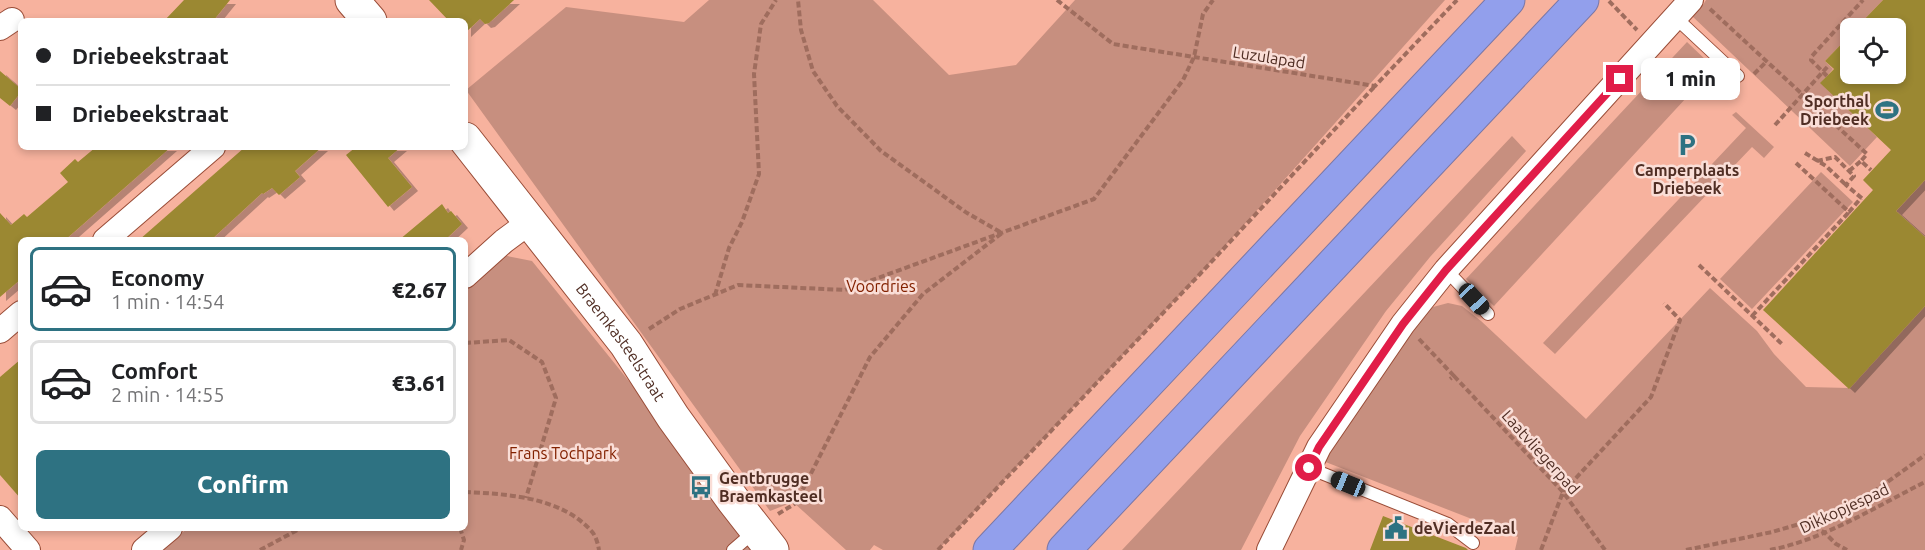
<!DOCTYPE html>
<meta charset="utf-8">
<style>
:root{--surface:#fff;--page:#f6f6f6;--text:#202124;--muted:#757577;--line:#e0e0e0;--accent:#2e7282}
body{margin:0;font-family:Ubuntu,sans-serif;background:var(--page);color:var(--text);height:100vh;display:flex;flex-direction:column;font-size:22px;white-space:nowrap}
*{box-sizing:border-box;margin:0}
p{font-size:20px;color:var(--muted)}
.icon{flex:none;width:33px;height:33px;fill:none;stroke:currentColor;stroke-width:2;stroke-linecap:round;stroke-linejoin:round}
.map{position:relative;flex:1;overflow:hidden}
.side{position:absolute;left:18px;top:237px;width:450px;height:294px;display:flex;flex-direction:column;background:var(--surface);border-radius:9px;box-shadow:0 3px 9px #0003}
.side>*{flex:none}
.guide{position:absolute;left:18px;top:18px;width:450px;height:132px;border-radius:9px;box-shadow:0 3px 9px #0003;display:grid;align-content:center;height:132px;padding:0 18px;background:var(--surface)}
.controls{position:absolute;left:1840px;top:18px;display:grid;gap:12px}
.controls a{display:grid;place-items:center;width:66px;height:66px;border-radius:9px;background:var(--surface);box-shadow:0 3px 9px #0003;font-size:30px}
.end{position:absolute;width:27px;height:27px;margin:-14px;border:8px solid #e11d48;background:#fff;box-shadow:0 0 0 3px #fff}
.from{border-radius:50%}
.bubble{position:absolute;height:42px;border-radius:9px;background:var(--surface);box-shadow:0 3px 9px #0003;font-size:20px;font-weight:800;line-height:42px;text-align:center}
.car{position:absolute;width:18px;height:36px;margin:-18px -9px;border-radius:8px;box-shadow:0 0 4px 2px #0007;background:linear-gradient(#222 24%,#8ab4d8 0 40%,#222 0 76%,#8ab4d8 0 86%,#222 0)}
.guide b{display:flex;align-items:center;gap:21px;height:57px;font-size:22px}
.guide b+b{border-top:2px solid var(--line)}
.guide i{width:15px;height:15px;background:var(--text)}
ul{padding:10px 0 0;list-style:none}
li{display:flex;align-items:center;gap:18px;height:84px;margin:0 12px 9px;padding:0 6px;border:3px solid var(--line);border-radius:9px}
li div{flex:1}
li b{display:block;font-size:22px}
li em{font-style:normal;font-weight:800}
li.selected{border-color:var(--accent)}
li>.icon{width:54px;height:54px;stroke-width:1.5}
.button{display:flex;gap:12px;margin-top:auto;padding:12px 18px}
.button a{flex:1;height:69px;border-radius:9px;background:var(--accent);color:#fff;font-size:24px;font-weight:800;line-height:69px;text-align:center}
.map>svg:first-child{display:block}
.green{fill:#c78f7f}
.building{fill:#9b8831;filter:url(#shadow)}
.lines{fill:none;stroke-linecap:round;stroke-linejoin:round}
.lane-casing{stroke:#994c37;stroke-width:14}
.street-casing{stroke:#994c37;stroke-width:26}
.secondary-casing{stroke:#994c37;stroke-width:35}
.highway-casing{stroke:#7b77a6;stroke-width:35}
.path{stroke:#9f6d5e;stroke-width:4;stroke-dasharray:6 3;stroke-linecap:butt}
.lane{stroke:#fff;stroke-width:12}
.street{stroke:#fff;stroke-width:24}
.secondary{stroke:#fff;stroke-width:33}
.highway{stroke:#929fec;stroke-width:33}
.route{stroke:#e11d48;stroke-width:8}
.labels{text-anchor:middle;stroke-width:5;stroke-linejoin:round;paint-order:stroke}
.street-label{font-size:16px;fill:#502e24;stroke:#faded7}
.poi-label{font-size:16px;font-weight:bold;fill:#502e24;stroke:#faded7;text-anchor:start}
.park-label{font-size:16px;fill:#832100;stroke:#faded7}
</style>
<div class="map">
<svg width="1925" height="550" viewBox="0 0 1925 550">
<defs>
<filter id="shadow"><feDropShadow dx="6" dy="4" stdDeviation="0" flood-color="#0004"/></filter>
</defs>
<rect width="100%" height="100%" fill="#f7b29e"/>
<!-- green -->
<path class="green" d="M709,0H873L949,75L1016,65L1075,0H1445L1200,274L938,550H883L874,545L870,550H846L793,502L770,511L466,90L566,7L684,22Z
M1706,0H1883L1856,28H1851V34L1825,61L1833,69L1821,83L1877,137L1850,166L1692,16L1703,5Z
M1687,42L1730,83L1715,99L1699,84L1494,306L1466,279Z
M1736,112L1774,147L1764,158L1752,147L1555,354L1543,343L1746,128L1732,115Z
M1512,136L1526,151L1430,257L1386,311L1300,436L1241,550H1122Z
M1821,172L1853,202L1752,309L1720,279Z
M1925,180V237L1896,211Z
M502,255L532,261L649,406L752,550H161L188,528H465V288Z
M1710,288L1757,331L1774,354L1806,387L1849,388L1925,306V550H1515L1518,537L1323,461L1411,330L1433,307L1448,303L1462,306L1481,321L1586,419Z"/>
<!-- building -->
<path class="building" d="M184,0H230L213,21H164Z
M429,0H514L489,23L485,24L480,19L465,33V21H449Z
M1883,0H1925V180L1896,211L1925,237V306L1849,389L1763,310L1873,190L1863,180L1891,150L1820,83L1834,69L1825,61L1851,34V74H1896V28H1856Z
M0,71L21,89V92L10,106L0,98Z
M96,147H171L65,240H21V279L0,297V213L11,225L24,214L27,217L68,182L60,173L75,159L78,162Z
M245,147H322L295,171L300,177L279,195L272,188L263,194L262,193L211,240H139Z
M356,147H401L388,158L412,187L388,207L346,155Z
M442,204L448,213L451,211L462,224L445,240H399Z
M21,359V499L0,475V377Z
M1383,516L1466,548L1468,550H1370Z"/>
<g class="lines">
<!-- lane casing -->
<g class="lane-casing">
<path id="lane" d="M1676,18L1738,76
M1446,270L1488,314
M1309,468L1448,524L1473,543
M733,550L755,531"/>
</g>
<!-- street casing -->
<g class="street-casing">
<path id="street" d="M0,28L12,20
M105,240L213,147
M465,276L504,241L531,221
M0,331L21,313
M0,518L28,550
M144,550L170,528
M1269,550L1319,447L1403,324L1446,270L1691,0"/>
</g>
<!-- secondary casing -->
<g class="secondary-casing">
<g id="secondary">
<path d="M352,0L370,21"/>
<path id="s1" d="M465,139L626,344L673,417L733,500L772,550"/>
</g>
</g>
<!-- highway casing -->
<g class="highway-casing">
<path id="highway" d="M990,550L1508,0
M1064,550L1582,0"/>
</g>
<!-- path -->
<path class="path" d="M1057,0L1113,44L1375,86L1457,0
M1609,1L1637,30
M1710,9L1867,154L1861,161L1871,170
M1754,74L1766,62
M1827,76L1811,60L1812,56L1863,0
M1775,125L1829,65
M1805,153L1826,166L1846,185
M1817,161L1835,157L1854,176L1846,185L1864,200
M1796,163L1849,212L1861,198
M1849,171L1861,161
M1699,265L1783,345
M715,295L729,248L742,222L759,174L754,74L761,24L776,0
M1752,316L1849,212
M649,329L680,309L738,285L845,290L1094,199L1183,80L1194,57L1203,14L1213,0
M1419,339L1454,376L1450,379
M465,343L509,340L542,362L556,398L526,498
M1454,376L1563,492L1605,550
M465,492C508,494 563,497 593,533C596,537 598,544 599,550
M778,514L796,503L870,357L923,294L1002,233L967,213L881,151L837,106L813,71L801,30L798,0
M1805,524L1824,532L1836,544L1847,550
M460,528L464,540L461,550
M260,550L301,528
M938,550L1200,274L1375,86
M1541,550L1563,492L1651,397L1680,320L1664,303
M1686,550L1772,532L1848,510L1925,455
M1770,550C1823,540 1877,506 1925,482"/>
<!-- lane -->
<use href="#lane" class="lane"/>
<!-- street -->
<use href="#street" class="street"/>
<!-- secondary -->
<use href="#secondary" class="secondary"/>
<!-- highway -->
<use href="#highway" class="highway"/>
</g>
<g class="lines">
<!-- route -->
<path class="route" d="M1309,468L1319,447L1403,324L1446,270L1620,79"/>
</g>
<!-- icons -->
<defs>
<g id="stadium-bare" transform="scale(1.8)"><path d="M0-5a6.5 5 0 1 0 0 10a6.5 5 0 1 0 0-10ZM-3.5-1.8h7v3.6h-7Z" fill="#2e7282" stroke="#faded7" stroke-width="2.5" paint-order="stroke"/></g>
<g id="parking-bare" transform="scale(1.8)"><path d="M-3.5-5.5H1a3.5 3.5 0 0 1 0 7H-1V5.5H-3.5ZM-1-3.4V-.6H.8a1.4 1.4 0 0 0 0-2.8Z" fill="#2e7282" stroke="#faded7" stroke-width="2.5" paint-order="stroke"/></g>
<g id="bus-bare" transform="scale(1.8)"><path d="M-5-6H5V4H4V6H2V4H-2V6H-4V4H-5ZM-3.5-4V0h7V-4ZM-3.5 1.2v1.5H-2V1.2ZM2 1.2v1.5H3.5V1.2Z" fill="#2e7282" stroke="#faded7" stroke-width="2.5" paint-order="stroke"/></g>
<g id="civic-bare" transform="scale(1.8)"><path d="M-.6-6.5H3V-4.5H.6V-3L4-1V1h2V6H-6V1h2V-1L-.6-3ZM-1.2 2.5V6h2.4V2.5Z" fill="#2e7282" stroke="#faded7" stroke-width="2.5" paint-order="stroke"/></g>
</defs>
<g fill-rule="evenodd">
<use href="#stadium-bare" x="1887" y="110"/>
<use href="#parking-bare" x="1687" y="145"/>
<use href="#bus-bare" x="701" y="487"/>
<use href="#civic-bare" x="1396" y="528"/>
</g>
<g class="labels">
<!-- street labels -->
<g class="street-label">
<text transform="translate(1269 57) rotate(9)" y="6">Luzulapad</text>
<text dy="6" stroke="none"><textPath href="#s1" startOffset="256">Braemkasteelstraat</textPath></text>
<text transform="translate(1541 452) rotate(48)" y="6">Laatvliegerpad</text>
<text transform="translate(1844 508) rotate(-25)" y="6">Dikkopjespad</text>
</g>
<!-- poi labels -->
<g class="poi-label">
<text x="1869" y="107" text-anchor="end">Sporthal<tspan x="1869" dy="18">Driebeek</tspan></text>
<text x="1687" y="176" text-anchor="middle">Camperplaats<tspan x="1687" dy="18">Driebeek</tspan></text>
<text x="719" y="484">Gentbrugge<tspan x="719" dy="18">Braemkasteel</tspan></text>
<text x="1414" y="534">deVierdeZaal</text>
</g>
<!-- park labels -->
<g class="park-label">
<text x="881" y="292">Voordries</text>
<text x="563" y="459">Frans Tochpark</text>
</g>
</g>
</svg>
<div class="controls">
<a><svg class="icon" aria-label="locate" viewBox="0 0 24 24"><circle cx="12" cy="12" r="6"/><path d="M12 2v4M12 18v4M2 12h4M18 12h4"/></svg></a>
</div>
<i class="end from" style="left:1309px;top:468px"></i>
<i class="end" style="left:1620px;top:79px"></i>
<div class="bubble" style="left:1641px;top:58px;width:99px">1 min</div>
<i class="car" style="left:1474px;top:299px;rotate:137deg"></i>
<i class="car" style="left:1348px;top:484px;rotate:292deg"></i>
<div class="guide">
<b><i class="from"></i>Driebeekstraat</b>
<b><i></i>Driebeekstraat</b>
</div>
<section class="side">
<ul>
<li class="selected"><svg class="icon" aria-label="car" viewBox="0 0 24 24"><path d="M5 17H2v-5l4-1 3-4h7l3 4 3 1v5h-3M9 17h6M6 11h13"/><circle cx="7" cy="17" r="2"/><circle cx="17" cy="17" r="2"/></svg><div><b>Economy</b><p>1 min · 14:54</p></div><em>€2.67</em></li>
<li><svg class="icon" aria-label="car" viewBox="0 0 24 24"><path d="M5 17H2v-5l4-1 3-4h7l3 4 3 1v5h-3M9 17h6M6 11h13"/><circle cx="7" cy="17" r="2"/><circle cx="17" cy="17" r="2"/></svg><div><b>Comfort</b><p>2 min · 14:55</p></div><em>€3.61</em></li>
</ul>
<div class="button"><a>Confirm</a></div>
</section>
</div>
